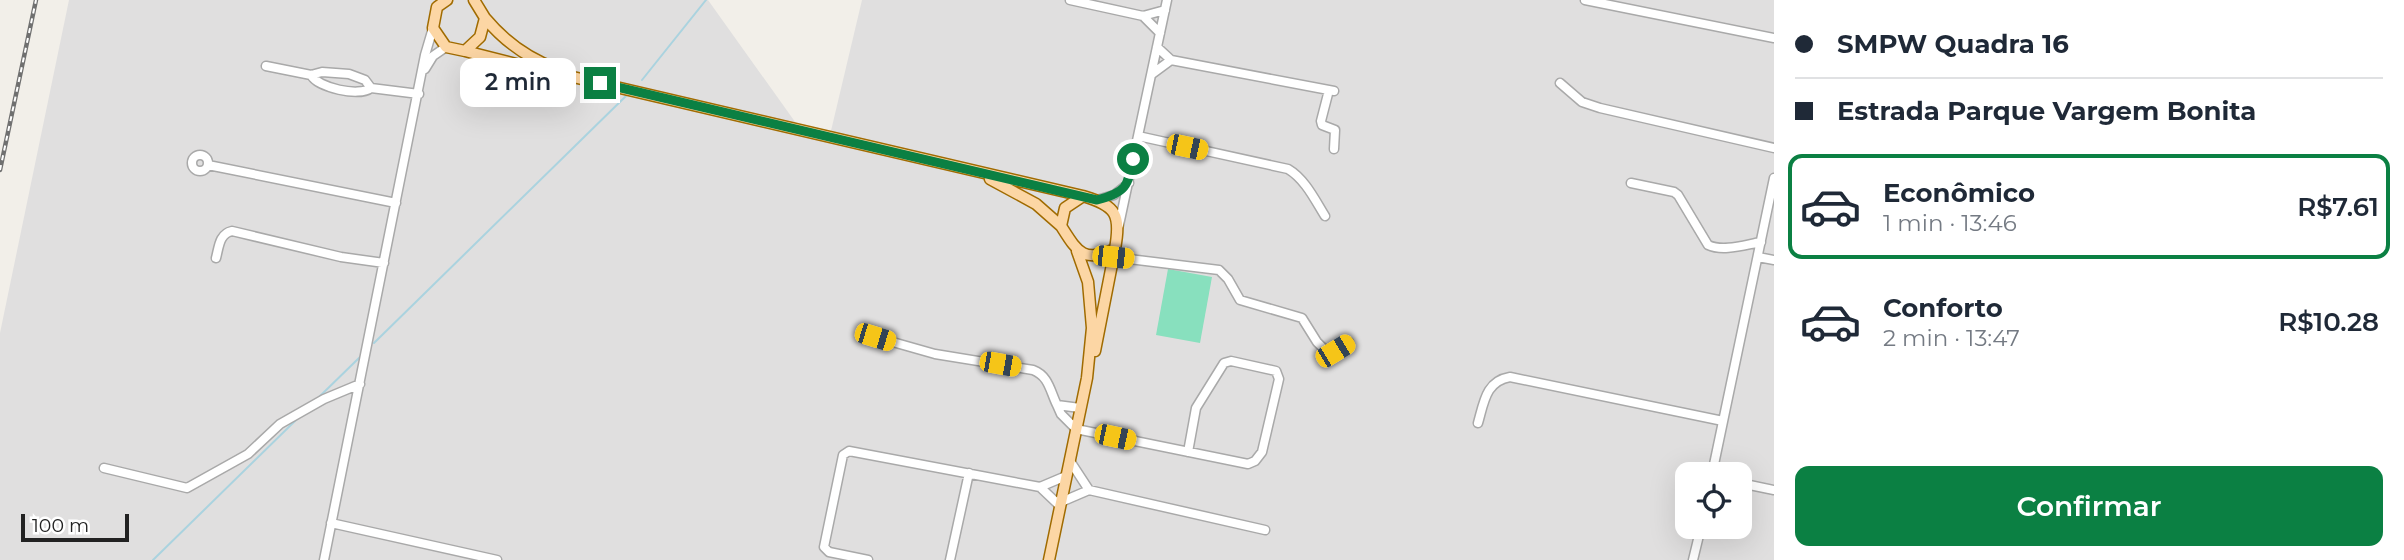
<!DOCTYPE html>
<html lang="pt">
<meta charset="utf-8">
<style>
:root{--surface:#fff;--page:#f6f6f7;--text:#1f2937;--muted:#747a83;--line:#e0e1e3;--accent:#0b8043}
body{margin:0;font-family:Montserrat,sans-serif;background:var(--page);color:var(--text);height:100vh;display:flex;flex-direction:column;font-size:26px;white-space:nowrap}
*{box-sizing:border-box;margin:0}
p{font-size:23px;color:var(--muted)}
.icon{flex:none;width:38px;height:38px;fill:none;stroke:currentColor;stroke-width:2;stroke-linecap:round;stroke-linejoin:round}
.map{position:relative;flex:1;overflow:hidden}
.panel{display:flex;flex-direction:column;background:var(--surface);width:630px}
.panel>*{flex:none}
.hud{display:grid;align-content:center;height:154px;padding:0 21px;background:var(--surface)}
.controls{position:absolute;left:1675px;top:462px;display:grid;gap:14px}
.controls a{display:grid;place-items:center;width:77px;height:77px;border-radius:14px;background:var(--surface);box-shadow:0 7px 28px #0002;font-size:35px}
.scale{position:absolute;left:21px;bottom:18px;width:108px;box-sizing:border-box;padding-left:7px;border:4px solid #222;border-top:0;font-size:19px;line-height:24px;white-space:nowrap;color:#222;-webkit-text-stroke:5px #fff;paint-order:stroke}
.end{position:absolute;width:32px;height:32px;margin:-16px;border:9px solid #0b8043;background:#fff;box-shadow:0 0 0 4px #fff}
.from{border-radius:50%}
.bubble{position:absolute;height:49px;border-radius:14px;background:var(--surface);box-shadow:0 7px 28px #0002;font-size:23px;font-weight:600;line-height:49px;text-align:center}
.car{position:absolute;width:21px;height:42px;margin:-21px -10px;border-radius:9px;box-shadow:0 0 5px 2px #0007;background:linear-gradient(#f5c518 24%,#345 0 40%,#f5c518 0 76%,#345 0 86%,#f5c518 0)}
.hud b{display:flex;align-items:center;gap:24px;height:66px;font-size:26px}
.hud b+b{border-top:2px solid var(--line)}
.hud i{width:18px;height:18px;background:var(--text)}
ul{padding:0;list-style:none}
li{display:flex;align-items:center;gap:21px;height:105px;margin:0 14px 10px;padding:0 7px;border:4px solid transparent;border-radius:14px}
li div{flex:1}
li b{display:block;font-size:26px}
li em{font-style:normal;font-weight:600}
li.current{border-color:var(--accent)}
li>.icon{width:63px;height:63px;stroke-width:1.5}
.action{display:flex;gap:14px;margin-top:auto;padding:14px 21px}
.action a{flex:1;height:80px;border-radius:14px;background:var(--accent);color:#fff;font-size:28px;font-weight:600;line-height:80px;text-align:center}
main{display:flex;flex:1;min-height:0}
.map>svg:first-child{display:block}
.residential{fill:#e0dfdf;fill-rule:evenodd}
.pitch{fill:#88e0be}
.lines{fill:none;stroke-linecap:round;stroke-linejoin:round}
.stream{stroke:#aad3df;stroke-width:2}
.minor-casing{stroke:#a9a9a9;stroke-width:11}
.major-casing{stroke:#a06b00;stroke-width:13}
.minor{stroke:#fff;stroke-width:8}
.major{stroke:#fcd6a4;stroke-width:10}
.rail-casing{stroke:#707070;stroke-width:4.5}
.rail{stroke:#fff;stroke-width:2;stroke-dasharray:5;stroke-linecap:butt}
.route{stroke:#0b8043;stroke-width:9}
</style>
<main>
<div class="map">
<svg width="1774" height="560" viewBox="0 0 1774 560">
<rect width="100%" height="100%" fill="#f2efe9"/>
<!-- residential -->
<path class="residential" d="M69,0H708L803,133L830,135L862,0H1774V560H0V333ZM1687,474H1740V527H1687Z"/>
<!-- pitch -->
<path class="pitch" d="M1168,269L1212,277L1200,343L1156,335Z"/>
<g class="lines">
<!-- stream -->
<path class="stream" d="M642,80L706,0
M374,343L627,95
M319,397L360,357
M153,560L297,419"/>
<!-- minor casing -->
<g class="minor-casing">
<path id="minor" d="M1070,0L1143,16L1165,10
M1585,0L1774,38
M1143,16L1160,33
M1157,47L1171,60L1334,91
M266,66L311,75L322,72L349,74L365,80L371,88L419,94
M425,69L433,56L446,47
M1152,74L1171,60
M311,75C318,88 359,97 371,88
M1560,83L1582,102L1600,108L1774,148
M1329,90L1321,121L1322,125L1335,130L1334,149
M1138,136L1288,169C1305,179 1315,200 1325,216
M192 163a8 8 0 1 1 16 0a8 8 0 1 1-16 0Z
M208,165L396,203
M1631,183L1674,192L1678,195L1708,245C1723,252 1744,245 1761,242
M1097,200L1114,195L1129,183
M1119,225L1167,0
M1113,257L1219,270L1228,279L1240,300L1302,318L1317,342L1326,351H1335L1349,342
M1758,257L1774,260
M216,258C219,247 219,234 232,231L341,257L384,263
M875,337L935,354L1033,370C1049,376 1050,391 1057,405L1080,408
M1057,405L1061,414L1076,429L1248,464L1255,461L1262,452L1279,379L1276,371L1231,361L1224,363L1196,408L1188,452
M1478,423C1484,402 1486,381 1510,377L1723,421
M1070,461L1089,490
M104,468L187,488L248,454L280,424L324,399L360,384
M1712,474L1774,178
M1740,483L1774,490
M1040,487L1066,476
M1061,502L1089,490L1265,530
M331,523L497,560
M324,560L425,55L433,28
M868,560L829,552L824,547L843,455L849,451L1040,487L1060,506
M950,560L969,473
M1693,560L1701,527"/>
</g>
<!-- major casing -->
<g class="major-casing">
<path id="major" d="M447,0L437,7L433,28L446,47L465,51L480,37L485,18L474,0
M485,18C505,42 527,58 557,69
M465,51L559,75L573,77L1083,196
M990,179L1036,204L1061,226
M1083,196C1117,206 1121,215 1115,249C1083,264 1077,251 1061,226L1065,208Z
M1095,351L1115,249
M1049,560L1087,378L1092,328L1088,282L1077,251"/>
</g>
<!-- minor -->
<use href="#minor" class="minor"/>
<!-- major -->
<use href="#major" class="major"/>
<!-- rail casing -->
<g class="rail-casing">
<path id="rail" d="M0,170L36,0"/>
</g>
<!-- rail -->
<use href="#rail" class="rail"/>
</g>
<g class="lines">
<!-- route -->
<path class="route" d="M600,83L1097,200C1126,192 1128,187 1133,159"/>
</g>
</svg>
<div class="controls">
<a><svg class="icon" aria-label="locate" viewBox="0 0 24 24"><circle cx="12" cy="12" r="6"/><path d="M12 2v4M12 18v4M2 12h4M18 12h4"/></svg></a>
</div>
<div class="scale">100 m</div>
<i class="end from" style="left:1133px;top:159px"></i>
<i class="end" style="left:600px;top:83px"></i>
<div class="bubble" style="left:460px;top:58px;width:116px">2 min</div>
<i class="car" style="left:1187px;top:147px;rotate:102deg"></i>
<i class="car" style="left:1113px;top:257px;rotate:96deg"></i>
<i class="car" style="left:875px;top:337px;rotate:107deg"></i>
<i class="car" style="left:1335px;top:351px;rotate:59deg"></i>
<i class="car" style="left:1000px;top:364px;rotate:100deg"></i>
<i class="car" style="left:1115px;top:437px;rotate:102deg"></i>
</div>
<section class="panel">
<div class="hud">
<b><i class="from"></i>SMPW Quadra 16</b>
<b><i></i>Estrada Parque Vargem Bonita</b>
</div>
<ul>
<li class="current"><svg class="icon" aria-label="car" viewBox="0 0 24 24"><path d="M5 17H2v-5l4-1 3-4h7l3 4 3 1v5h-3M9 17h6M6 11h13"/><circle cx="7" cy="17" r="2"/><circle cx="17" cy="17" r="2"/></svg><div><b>Econômico</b><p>1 min · 13:46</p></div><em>R$7.61</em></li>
<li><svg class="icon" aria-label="car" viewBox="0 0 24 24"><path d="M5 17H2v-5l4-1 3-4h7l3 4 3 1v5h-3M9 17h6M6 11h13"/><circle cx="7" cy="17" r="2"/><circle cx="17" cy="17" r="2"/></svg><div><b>Conforto</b><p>2 min · 13:47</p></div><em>R$10.28</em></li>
</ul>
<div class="action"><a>Confirmar</a></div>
</section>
</main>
